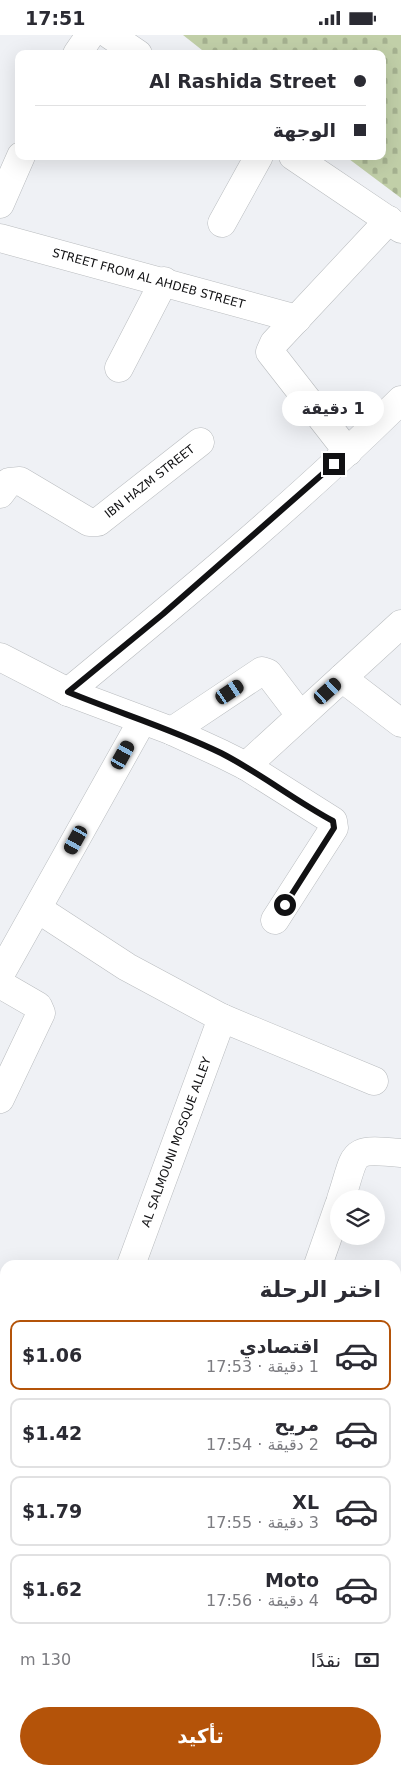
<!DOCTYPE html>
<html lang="ar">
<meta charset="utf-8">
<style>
:root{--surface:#fff;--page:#f2f2f3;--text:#2b2b33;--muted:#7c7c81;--line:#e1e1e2;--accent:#b45309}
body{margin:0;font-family:"DejaVu Sans",Vazirmatn,sans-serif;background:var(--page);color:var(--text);direction:rtl;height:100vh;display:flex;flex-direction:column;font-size:19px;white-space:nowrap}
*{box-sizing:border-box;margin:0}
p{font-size:16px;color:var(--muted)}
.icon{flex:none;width:28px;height:28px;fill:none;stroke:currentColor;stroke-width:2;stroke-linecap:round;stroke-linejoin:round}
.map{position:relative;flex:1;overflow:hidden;direction:ltr}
.details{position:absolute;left:0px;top:1225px;width:401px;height:515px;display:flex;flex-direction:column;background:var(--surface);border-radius:15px 15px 0 0;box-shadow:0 5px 20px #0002;direction:rtl}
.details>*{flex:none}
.guide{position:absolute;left:15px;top:15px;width:371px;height:110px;border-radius:10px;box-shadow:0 5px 20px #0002;direction:rtl;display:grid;align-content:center;height:110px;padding:0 20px;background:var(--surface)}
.fabs{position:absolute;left:330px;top:1155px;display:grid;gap:10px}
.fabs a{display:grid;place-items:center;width:55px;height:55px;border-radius:50%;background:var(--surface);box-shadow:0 5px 20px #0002;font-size:25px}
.end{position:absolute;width:22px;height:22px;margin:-11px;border:6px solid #111113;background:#fff;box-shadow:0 0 0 2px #fff}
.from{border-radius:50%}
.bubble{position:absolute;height:35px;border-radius:18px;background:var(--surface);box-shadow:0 5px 20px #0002;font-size:16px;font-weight:800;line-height:35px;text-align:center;direction:rtl}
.car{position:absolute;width:15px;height:30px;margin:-15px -8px;border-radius:6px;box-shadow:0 0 4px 1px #0007;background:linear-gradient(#222 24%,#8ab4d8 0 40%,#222 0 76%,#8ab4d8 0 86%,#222 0)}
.guide b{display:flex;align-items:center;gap:18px;height:48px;font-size:19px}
.guide b+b{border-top:1px solid var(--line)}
.guide i{width:12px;height:12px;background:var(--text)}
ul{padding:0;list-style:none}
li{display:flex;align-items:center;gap:15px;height:70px;margin:0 10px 8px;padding:0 10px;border:2px solid var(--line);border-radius:10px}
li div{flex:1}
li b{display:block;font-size:19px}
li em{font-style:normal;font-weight:800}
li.selected{border-color:var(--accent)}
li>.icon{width:45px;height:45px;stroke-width:1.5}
h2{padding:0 20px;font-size:22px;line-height:60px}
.pay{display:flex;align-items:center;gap:12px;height:55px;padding:0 20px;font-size:19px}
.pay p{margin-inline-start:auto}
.primary-button{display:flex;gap:10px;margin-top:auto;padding:10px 20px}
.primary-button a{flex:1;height:58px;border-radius:30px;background:var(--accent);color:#fff;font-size:20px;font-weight:800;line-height:58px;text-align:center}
.status{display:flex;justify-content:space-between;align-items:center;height:35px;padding:0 25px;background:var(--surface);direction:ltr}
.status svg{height:14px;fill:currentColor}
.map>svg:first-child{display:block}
.cemetery{fill:url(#cemetery-stones)}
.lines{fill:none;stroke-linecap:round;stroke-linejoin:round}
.street-casing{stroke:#b9bcbf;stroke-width:29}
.street{stroke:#fff;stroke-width:28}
.route{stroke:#111113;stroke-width:6}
.labels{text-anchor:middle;stroke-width:5;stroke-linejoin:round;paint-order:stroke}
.street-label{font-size:12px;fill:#111113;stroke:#eff1f5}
</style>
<div class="status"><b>17:51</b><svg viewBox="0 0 49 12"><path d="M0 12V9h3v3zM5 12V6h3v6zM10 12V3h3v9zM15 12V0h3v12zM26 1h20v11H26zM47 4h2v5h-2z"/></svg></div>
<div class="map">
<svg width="401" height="1740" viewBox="0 0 401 1740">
<defs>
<pattern id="cemetery-stones" width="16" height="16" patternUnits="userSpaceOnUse" patternTransform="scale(1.25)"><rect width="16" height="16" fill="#c1cfa8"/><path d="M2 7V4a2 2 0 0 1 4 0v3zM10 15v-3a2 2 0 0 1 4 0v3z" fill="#a5b190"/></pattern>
</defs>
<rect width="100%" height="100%" fill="#eff1f5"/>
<!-- cemetery -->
<path class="cemetery" d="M183,0H401V163L345,121H382V19H207Z"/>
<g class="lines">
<!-- street casing -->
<g class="street-casing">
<g id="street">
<path d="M110,0L138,19"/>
<path d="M77,19L90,0"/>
<path d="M293,121L401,194"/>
<path d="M0,169L21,121"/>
<path d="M222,188L259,121"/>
<path id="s1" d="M0,203L297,284"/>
<path d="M119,333L164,246"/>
<path d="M348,417L270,317L274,308L389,185"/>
<path id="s2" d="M0,459L9,447L20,446L89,487H98L200,407"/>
<path d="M0,622L68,657L172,696L222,719L246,731L333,786L334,793L275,885"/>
<path d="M342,643L401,688"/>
<path d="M68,657C182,563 296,469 401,365"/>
<path d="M172,696L262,636L268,638L300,680"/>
<path d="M246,731L401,589"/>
<path d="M38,874L127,932L222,983L374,1046"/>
<path d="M0,940L142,686"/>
<path d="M0,949L38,971L41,978L0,1064"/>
<path d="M341,1164C357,1116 348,1113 401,1118"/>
<path id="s3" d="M131,1230L222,983"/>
<path d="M318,1230L339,1170"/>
<path d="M0,1261L5,1262"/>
<path d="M396,1363L401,1364"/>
<path d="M0,1476L5,1477"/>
<path d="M396,1567L401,1568"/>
<path d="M0,1655L5,1657"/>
<path d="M396,1713L401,1693"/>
<path d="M334,1735L355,1740"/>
<path d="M22,1740L23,1735"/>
<path d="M390,1740L391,1735"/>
</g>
</g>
<!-- street -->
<use href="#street" class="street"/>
</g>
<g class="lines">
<!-- route -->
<path class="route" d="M285,870L334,793L333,786C294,765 260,738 221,718C172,694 119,678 68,657L163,579L334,429"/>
</g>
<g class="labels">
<!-- street labels -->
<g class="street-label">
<text dy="4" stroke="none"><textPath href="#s1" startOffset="154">STREET FROM AL AHDEB STREET</textPath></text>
<text dy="4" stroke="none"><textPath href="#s2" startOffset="181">IBN HAZM STREET</textPath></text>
<text dy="4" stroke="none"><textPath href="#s3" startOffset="131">AL SALMOUNI MOSQUE ALLEY</textPath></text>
</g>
</g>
</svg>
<div class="fabs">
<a><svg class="icon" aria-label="layers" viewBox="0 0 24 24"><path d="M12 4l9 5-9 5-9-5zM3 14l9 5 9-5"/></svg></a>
</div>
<i class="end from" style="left:285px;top:870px"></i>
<i class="end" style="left:334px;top:429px"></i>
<div class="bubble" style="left:282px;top:356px;width:102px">1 دقيقة</div>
<i class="car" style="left:328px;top:656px;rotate:48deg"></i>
<i class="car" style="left:230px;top:657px;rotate:56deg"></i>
<i class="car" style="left:123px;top:720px;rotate:29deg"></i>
<i class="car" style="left:76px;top:805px;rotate:209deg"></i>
<div class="guide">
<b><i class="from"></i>Al Rashida Street</b>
<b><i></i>الوجهة</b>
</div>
<section class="details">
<h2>اختر الرحلة</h2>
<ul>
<li class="selected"><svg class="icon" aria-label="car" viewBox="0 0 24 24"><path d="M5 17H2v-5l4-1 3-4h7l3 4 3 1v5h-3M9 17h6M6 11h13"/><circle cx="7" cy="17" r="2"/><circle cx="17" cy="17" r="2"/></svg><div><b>اقتصادي</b><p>1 دقيقة · 17:53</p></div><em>$1.06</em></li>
<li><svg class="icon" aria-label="car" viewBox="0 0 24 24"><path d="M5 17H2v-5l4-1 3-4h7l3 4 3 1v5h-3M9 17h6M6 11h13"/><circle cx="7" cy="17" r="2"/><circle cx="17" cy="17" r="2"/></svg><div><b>مريح</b><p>2 دقيقة · 17:54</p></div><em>$1.42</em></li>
<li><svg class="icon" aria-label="car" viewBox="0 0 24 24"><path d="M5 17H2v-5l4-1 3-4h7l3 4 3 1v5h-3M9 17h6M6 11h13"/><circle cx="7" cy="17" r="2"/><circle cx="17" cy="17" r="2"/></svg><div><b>XL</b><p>3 دقيقة · 17:55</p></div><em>$1.79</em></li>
<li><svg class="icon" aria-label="car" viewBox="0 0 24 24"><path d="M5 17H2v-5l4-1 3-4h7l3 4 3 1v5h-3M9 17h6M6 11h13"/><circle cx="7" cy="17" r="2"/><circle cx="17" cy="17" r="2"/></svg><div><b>Moto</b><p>4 دقيقة · 17:56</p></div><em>$1.62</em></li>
</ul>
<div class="pay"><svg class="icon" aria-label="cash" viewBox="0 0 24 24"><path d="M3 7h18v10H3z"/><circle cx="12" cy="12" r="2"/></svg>نقدًا<p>130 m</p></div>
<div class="primary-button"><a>تأكيد</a></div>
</section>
</div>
